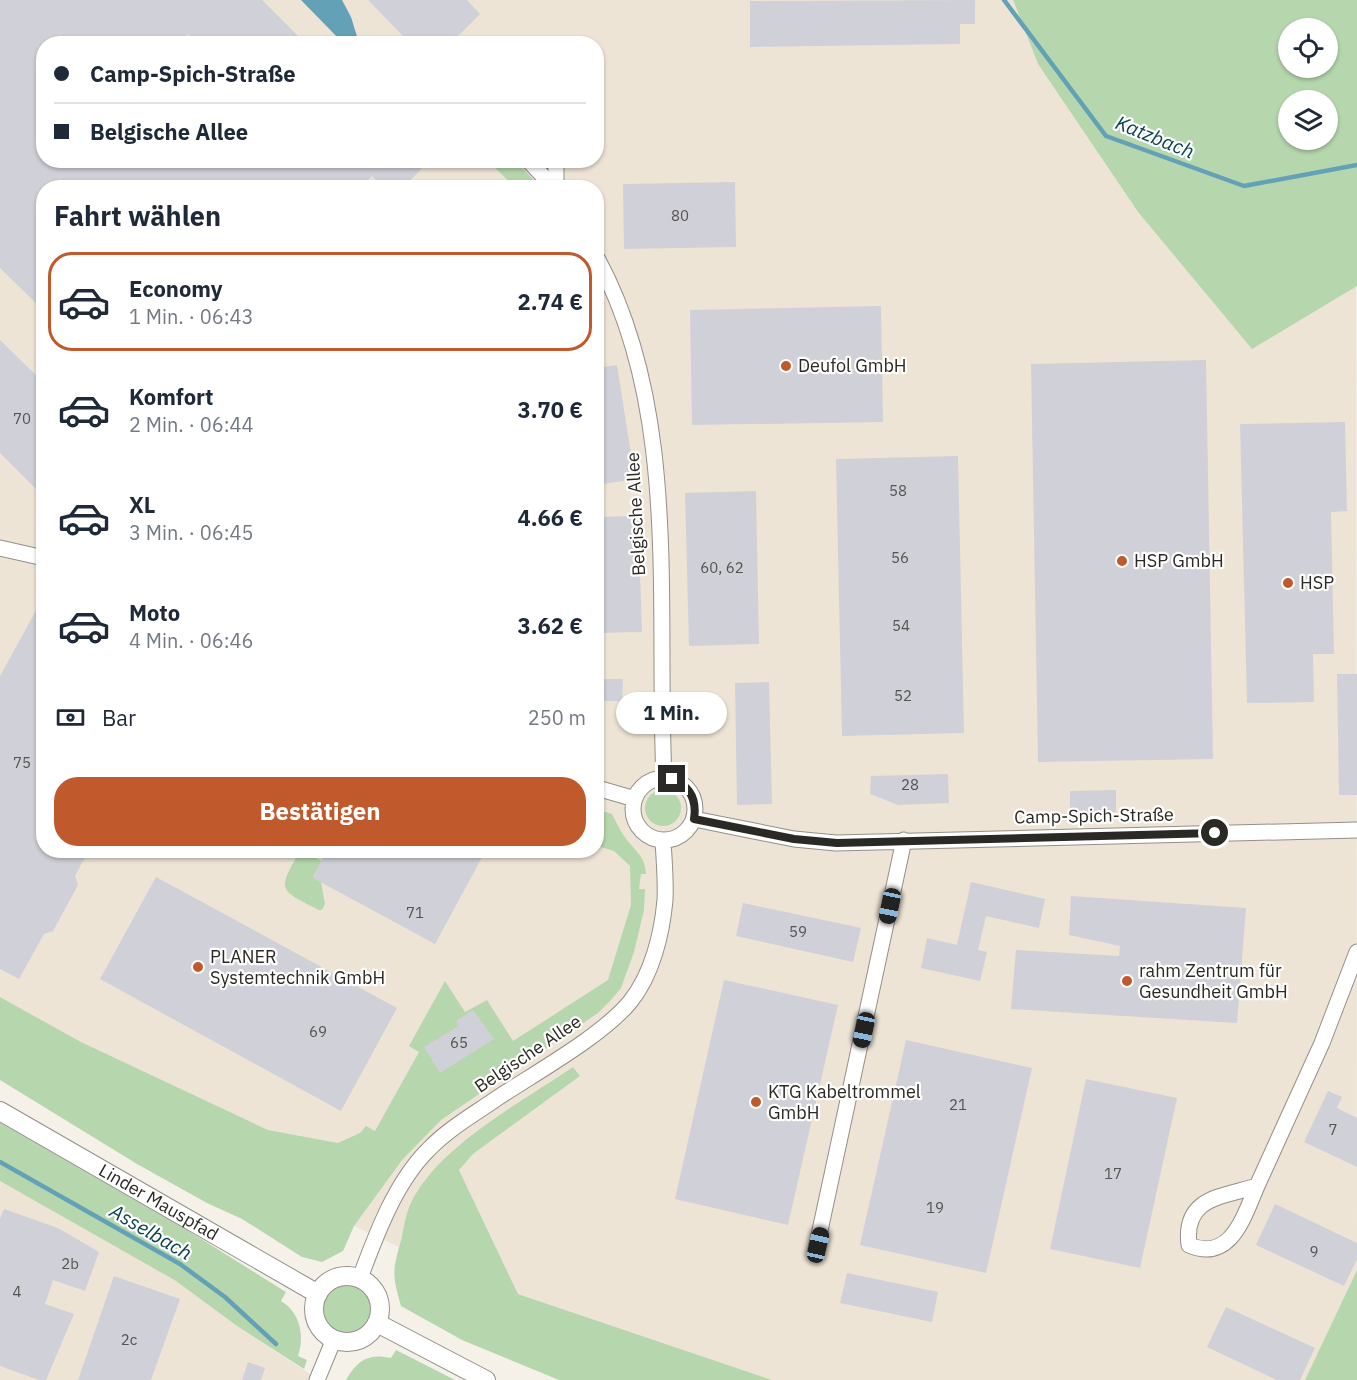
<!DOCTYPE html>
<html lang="de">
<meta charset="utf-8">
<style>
:root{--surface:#fff;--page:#f2f2f3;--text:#1f2937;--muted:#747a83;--line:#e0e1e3;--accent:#c05a2c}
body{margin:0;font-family:"IBM Plex Sans",sans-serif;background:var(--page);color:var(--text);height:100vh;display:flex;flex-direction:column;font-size:22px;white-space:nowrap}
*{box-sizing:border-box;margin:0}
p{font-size:20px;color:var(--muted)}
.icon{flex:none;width:33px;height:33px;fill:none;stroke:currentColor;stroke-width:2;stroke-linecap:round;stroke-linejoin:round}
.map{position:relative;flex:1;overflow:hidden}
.details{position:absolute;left:36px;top:180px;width:568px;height:678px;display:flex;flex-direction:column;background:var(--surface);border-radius:24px;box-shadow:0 2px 4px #0004}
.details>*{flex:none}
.guide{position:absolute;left:36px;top:36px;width:568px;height:132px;border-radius:24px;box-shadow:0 2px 4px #0004;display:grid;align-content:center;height:132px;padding:0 18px;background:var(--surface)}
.tools{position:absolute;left:1278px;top:18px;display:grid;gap:12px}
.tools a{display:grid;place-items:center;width:60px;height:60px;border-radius:50%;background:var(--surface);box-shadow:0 2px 4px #0004;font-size:30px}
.end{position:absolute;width:27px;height:27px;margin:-14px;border:8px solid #2b2926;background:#fff;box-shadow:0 0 0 3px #fff}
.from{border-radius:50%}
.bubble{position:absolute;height:42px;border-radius:21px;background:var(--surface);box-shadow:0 2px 4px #0004;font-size:20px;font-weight:700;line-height:42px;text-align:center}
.car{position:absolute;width:18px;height:36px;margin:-18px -9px;border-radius:8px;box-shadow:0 0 4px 2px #0007;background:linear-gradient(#222 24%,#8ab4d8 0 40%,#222 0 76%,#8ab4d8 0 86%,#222 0)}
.guide b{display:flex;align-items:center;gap:21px;height:57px;font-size:22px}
.guide b+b{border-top:2px solid var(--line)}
.guide i{width:15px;height:15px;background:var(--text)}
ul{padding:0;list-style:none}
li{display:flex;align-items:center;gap:18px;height:99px;margin:0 12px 9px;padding:0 6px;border:3px solid transparent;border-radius:24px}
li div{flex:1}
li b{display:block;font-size:22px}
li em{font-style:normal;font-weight:700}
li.selected{border-color:var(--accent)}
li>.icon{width:54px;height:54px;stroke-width:1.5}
h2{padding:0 18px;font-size:27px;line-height:72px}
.pay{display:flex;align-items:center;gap:15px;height:66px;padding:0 18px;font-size:22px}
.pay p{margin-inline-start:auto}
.button{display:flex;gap:12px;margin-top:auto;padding:12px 18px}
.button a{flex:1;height:69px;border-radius:24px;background:var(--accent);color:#fff;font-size:24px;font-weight:700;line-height:69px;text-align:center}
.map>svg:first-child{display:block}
.built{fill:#ede4d5;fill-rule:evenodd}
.green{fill:#b6d7ae;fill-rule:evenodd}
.water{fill:#63a1b6}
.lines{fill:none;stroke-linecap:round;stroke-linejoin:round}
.stream{stroke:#63a1b6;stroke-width:4.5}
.building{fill:#d0d0d8}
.minor-casing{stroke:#948f88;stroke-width:17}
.tertiary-casing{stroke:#948f88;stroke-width:20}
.minor{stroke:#fff;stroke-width:15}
.tertiary{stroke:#fff;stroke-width:18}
.route{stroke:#2b2926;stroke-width:8}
.poi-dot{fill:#c05a2c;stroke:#fefefc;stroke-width:2}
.labels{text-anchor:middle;stroke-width:4.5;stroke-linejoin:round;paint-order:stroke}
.number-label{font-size:15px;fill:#545352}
.poi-label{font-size:18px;fill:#2b2926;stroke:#fefefc;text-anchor:start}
.street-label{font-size:18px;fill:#2b2926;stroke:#fefefc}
.water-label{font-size:20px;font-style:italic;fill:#0b4252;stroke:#fefefc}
</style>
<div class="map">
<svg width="1357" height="1380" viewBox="0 0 1357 1380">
<rect width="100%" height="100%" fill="#f5f0e8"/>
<!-- built -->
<path class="built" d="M0,0H1013L1038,64L1138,212L1252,348L1356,285L1357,1270L1305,1380H772L518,1294L459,1170L473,1154L580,1076L573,1067L460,1144L440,1163L419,1189L406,1219L399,1247L354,1226L326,1141L268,1130L81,1042L0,997ZM44,44H597V160H44ZM44,188H597V850H44Z
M0,1181L176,1281L237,1326L319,1380H0Z"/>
<!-- green -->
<path class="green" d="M1013,0H1357V286L1252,349L1138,212L1038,64ZM1288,28H1328V68H1288ZM1288,100H1328V140H1288Z
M497,161H516L540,187H515L492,165Z
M645 808a18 18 0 1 1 36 0a18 18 0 1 1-36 0Z
M597,809L612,814C616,821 619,829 624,836C634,850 645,855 646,874H641L639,889H645L644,910L634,952L621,988L611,1000L598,1013L441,1120L402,1160L354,1226L343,1251L322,1262L302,1257L242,1219L207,1203L137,1164L0,1080V997L81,1042L268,1130L338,1143L360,1133L366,1126L375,1131L419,1052L409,1046L445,981L465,1012L487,1000L513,1041L608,980L631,905L630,866L614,851L597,846Z
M300,851L322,861L313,877L321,882L325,904L322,910H319C278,889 277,891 300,851Z
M573,1067L580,1076L473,1154L459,1170L518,1294L772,1380H559L462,1340L401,1306C391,1271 393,1271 402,1236C404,1225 406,1214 410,1205C436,1147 522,1102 573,1067Z
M0,1120L131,1195L286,1292L281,1301C300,1312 305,1336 298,1356L307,1360L304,1369L237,1326L176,1281L0,1181Z
M1357,1270V1380H1305Z
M323 1308a25 25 0 1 1 50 0a25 25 0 1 1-50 0Z
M396,1350L455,1380H346C357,1360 369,1353 391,1358Z"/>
<!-- water -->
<path class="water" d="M301,0H342L351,17L359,43H343Z"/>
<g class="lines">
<!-- stream -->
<path class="stream" d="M1004,0L1106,136L1244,186L1357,165
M0,1162L180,1264L225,1297L276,1344"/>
</g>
<!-- building -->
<path class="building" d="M0,0H262L306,44H198L188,34L179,44H44V160H430L403,188H383L372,176L360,188H44V311L0,268Z
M368,0H467L480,14L450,44H411Z
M975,0V24H960V44L750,47V1Z
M735,182L736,247L624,249L623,184Z
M881,306L883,422L692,425L690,310Z
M0,340L44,383V497L0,453Z
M1206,360L1213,759L1038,762L1031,364Z
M617,365L635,479L597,485V368Z
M1345,422L1347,511L1331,512L1334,654H1313L1314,702L1247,703L1240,424Z
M958,456L964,733L842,736L836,459Z
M756,491L759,644L689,646L685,493Z
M638,516L642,632L597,633V517Z
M44,596V850H89L75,876L78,885L53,931L44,934L19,979L0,969V676Z
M1337,674H1357V795H1339Z
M597,679H623L622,701H597Z
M769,682L772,804L737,805L735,683Z
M948,774L949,803L898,805L870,794L871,776Z
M1116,790V812L1070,813V791Z
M327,850H486L435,944L313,878Z
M156,877L397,1008L341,1111L100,979Z
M971,882L1045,899L1039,928L986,916L978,950L987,952L980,981L921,968L927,938L957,945Z
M1071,896L1246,908L1237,1023L1011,1009L1016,950L1119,956L1120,946L1069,935Z
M743,903L861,928L853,962L736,936Z
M724,980L838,1005L788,1225L675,1199Z
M473,1010L494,1039L440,1073L424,1047L459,1026L456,1021Z
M906,1040L1032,1068L986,1273L860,1245Z
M1086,1079L1177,1098L1140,1268L1050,1249Z
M1328,1091L1342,1097L1337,1108L1357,1118V1167L1304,1142Z
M1275,1204L1357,1243V1259L1344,1286L1256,1245Z
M4,1209L58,1228L99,1252L85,1291L53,1280L45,1304L74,1314L46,1380H39L0,1366V1219Z
M847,1273L938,1292L932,1322L840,1303Z
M114,1276L180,1299L151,1380H78Z
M1226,1307L1315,1348L1300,1380H1277L1207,1347Z
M248,1362L265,1368L261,1380H242Z"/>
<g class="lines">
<!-- minor casing -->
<g class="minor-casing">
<path id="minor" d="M528,160L554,188
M556,188V160
M597,258C681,412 656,608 664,778
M0,548L44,558
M633 809a31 31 0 1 1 62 0a31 31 0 1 1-62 0Z
M597,788L635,799
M694,819L794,839L836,843L1357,830
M1257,1186C1244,1216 1231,1263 1189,1245C1183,1197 1222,1197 1257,1186L1322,1043L1357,952
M816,1249L904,840
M360,1278C376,1235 395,1183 428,1150C447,1130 471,1116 493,1101C533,1074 601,1037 630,1002C652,975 662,934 665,900C666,880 664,860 663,840
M317,1380L334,1339"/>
</g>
<!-- tertiary casing -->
<g class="tertiary-casing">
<g id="tertiary">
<path id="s1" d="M0,1111L318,1294"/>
<circle cx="347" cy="1309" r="33"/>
<path d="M377,1323L486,1380"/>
</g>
</g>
<!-- minor -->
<use href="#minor" class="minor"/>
<!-- tertiary -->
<use href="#tertiary" class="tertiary"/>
</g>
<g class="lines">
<!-- route -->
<path class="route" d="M672,779C690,786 697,800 694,819L794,839L837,843L1215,833"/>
</g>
<!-- markers -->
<g class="poi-dot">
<circle cx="786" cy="366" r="6"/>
<circle cx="1122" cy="561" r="6"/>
<circle cx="1288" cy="583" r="6"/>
<circle cx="198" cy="967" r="6"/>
<circle cx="1127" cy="981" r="6"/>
<circle cx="756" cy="1102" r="6"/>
</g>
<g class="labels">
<!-- number labels -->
<g class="number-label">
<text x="680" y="221">80</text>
<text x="22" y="424">70</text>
<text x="898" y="496">58</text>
<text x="900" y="563">56</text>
<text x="722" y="573">60, 62</text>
<text x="901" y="631">54</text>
<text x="903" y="701">52</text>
<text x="22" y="768">75</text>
<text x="910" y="790">28</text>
<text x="415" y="918">71</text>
<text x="798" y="937">59</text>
<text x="318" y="1037">69</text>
<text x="459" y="1048">65</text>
<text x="958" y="1110">21</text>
<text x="1333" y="1135">7</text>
<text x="1113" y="1179">17</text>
<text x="935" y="1213">19</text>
<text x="1314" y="1257">9</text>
<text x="70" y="1269">2b</text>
<text x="17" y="1297">4</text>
<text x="129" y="1345">2c</text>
</g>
<!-- poi labels -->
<g class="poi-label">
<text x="798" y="372">Deufol GmbH</text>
<text x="1134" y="567">HSP GmbH</text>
<text x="1300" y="589">HSP</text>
<text x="210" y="963">PLANER<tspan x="210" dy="21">Systemtechnik GmbH</tspan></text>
<text x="1139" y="977">rahm Zentrum für<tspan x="1139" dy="21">Gesundheit GmbH</tspan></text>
<text x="768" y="1098">KTG Kabeltrommel<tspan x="768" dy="21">GmbH</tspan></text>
</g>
<!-- street labels -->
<g class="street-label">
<text transform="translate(636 514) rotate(-93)" y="6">Belgische Allee</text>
<text transform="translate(1094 816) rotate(-1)" y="6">Camp-Spich-Straße</text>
<text transform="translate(528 1054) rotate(-34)" y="6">Belgische Allee</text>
<text dy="6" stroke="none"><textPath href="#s1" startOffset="183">Linder Mauspfad</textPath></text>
</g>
<!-- water labels -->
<g class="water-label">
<text transform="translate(1155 137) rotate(22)" y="7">Katzbach</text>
<text transform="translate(151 1232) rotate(30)" y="7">Asselbach</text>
</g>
</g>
</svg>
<div class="tools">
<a><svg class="icon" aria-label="locate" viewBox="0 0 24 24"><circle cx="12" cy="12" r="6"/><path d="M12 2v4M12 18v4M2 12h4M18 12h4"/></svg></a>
<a><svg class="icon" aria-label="layers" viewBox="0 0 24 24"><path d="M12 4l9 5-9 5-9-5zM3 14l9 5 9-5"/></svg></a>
</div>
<i class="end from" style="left:1215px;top:833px"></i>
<i class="end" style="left:672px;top:779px"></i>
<div class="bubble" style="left:616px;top:692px;width:111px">1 Min.</div>
<i class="car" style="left:890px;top:906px;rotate:192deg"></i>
<i class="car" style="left:864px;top:1030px;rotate:192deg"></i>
<i class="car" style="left:818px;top:1245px;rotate:13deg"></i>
<div class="guide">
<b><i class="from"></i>Camp-Spich-Straße</b>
<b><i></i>Belgische Allee</b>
</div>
<section class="details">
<h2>Fahrt wählen</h2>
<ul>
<li class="selected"><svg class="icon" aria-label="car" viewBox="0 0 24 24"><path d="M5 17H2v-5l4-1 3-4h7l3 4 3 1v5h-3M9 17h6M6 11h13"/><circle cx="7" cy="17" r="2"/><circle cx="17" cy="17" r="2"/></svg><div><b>Economy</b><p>1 Min. · 06:43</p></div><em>2.74 €</em></li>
<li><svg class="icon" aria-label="car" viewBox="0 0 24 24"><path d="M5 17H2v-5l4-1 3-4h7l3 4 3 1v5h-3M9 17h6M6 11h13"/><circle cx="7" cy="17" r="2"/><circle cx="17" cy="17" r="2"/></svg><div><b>Komfort</b><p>2 Min. · 06:44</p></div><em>3.70 €</em></li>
<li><svg class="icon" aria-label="car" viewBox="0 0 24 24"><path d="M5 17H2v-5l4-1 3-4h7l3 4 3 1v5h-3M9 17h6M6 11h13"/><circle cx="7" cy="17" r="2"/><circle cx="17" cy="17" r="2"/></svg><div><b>XL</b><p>3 Min. · 06:45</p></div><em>4.66 €</em></li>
<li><svg class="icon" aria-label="car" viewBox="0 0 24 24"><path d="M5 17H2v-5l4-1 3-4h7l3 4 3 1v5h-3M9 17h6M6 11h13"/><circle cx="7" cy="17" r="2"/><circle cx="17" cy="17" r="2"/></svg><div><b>Moto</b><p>4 Min. · 06:46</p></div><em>3.62 €</em></li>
</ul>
<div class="pay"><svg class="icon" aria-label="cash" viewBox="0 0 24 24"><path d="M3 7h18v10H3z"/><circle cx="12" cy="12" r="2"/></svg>Bar<p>250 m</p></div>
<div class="button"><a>Bestätigen</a></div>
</section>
</div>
